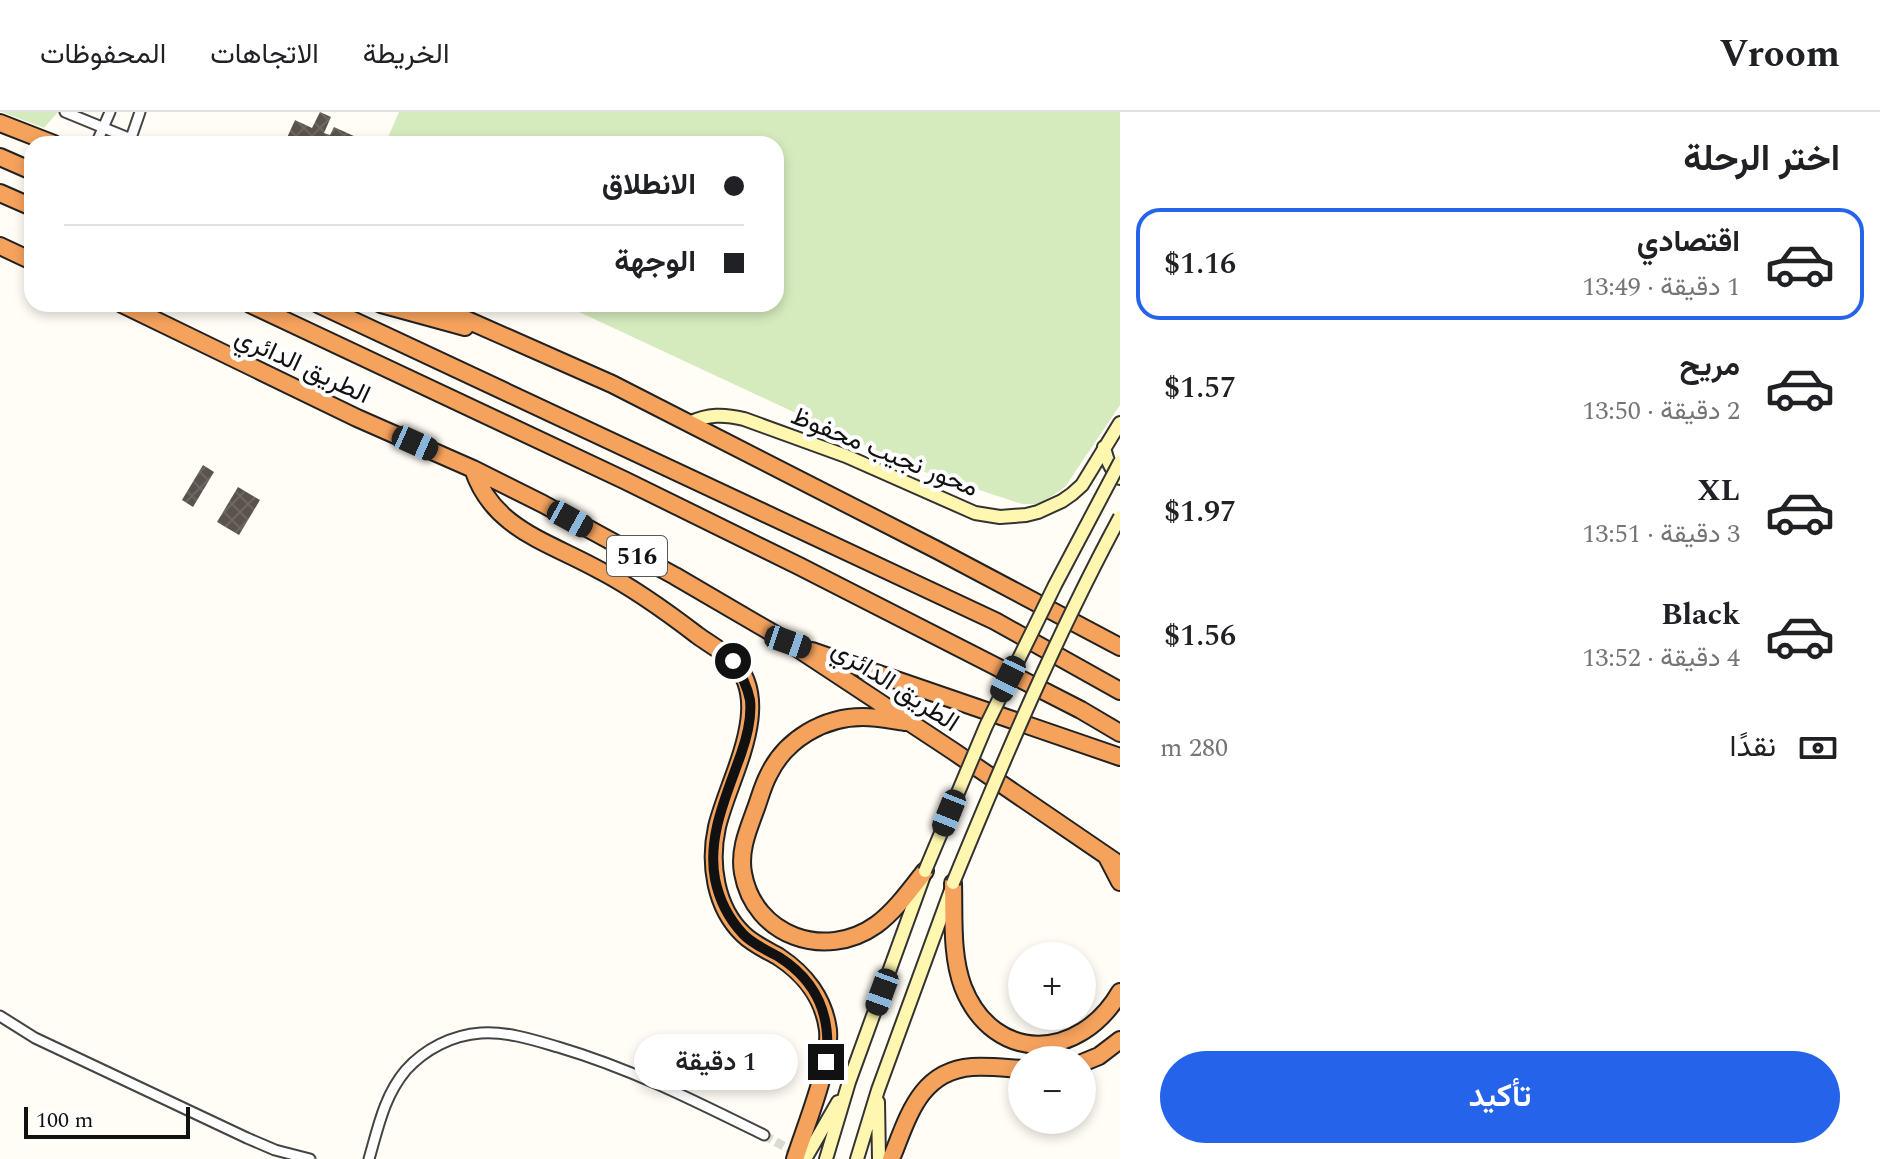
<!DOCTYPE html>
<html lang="ar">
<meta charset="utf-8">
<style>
:root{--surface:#fff;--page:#f6f6f6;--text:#202124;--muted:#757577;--line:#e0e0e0;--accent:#2563eb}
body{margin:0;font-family:Spectral,Vazirmatn,serif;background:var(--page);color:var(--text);direction:rtl;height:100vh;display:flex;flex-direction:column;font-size:30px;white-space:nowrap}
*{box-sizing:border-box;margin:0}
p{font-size:26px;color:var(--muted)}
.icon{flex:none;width:44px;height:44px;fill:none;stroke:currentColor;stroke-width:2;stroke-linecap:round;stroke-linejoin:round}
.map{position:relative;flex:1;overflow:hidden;direction:ltr}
.details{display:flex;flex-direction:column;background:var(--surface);width:760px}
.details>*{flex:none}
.banner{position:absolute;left:24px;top:24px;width:760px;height:176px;border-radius:24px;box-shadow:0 4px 12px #0003;direction:rtl;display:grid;align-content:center;height:176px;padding:0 40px;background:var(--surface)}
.buttons{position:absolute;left:1008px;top:830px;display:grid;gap:16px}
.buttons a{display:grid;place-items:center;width:88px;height:88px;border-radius:50%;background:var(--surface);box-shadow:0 4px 12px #0003;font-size:40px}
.scale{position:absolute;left:24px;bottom:20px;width:166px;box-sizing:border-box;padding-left:8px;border:4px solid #111;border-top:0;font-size:22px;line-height:28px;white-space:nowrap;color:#111;-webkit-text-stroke:6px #fff;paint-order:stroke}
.end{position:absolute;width:36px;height:36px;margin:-18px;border:10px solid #111;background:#fff;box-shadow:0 0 0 4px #fff}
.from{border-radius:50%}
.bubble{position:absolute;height:56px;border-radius:28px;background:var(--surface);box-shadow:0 4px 12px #0003;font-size:26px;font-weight:600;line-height:56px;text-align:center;direction:rtl}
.car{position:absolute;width:24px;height:48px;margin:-24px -12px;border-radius:10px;box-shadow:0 0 6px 2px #0007;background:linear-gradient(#222 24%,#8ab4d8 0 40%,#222 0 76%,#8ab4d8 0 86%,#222 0)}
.banner b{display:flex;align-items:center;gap:28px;height:76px;font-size:30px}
.banner b+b{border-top:2px solid var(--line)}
.banner i{width:20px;height:20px;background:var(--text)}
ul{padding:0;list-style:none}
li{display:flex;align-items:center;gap:24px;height:112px;margin:0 16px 12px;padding:0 24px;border:4px solid transparent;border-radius:24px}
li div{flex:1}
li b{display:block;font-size:30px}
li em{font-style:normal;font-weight:600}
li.active{border-color:var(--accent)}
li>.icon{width:72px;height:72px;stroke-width:1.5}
h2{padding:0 40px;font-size:36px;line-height:96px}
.pay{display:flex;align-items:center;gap:20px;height:88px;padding:0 40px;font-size:30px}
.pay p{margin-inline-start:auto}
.primary-button{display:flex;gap:16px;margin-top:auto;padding:16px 40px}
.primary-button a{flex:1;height:92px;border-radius:48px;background:var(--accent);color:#fff;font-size:32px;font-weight:600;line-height:92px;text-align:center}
header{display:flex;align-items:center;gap:48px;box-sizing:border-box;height:112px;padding:0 40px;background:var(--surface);border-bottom:2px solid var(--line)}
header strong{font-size:38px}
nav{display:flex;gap:44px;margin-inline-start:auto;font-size:28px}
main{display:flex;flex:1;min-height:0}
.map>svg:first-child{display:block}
.grass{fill:#d5ebbd}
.building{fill:url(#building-cross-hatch)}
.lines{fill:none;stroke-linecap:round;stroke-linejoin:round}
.street-tunnel{stroke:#dbdad3;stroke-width:9;stroke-dasharray:9 4.5;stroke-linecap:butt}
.street-casing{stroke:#444;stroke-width:13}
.secondary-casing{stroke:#333;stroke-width:16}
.highway-casing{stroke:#222;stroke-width:20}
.street{stroke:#fff;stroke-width:9}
.secondary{stroke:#fff6b0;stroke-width:12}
.highway{stroke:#f5a25d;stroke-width:16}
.secondary-bridge-casing{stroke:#333;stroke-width:16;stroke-linecap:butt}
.secondary-bridge{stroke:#fff6b0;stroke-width:12}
.route{stroke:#111;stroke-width:10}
.labels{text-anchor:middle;stroke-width:8;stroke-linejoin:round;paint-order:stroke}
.shield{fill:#fff;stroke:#585858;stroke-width:2}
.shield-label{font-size:24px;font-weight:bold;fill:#111}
.street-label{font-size:26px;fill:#111;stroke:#fff}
</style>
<header>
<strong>Vroom</strong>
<nav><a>الخريطة</a><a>الاتجاهات</a><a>المحفوظات</a></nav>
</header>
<main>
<section class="details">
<h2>اختر الرحلة</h2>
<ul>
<li class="active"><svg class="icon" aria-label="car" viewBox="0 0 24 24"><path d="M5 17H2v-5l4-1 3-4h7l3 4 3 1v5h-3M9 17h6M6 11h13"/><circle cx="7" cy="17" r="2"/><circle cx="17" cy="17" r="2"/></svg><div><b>اقتصادي</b><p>1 دقيقة · 13:49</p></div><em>$1.16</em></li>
<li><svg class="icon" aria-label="car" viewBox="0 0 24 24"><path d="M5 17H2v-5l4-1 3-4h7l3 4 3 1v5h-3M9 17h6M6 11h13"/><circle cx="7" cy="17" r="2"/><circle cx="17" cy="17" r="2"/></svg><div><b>مريح</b><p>2 دقيقة · 13:50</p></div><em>$1.57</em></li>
<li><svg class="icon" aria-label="car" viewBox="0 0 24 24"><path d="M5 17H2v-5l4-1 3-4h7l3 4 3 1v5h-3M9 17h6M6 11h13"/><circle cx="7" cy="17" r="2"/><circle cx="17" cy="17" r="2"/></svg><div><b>XL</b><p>3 دقيقة · 13:51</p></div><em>$1.97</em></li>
<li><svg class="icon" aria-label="car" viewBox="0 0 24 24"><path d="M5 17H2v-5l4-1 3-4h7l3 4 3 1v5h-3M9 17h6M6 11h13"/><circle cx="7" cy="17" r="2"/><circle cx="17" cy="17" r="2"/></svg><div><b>Black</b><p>4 دقيقة · 13:52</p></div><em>$1.56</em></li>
</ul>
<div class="pay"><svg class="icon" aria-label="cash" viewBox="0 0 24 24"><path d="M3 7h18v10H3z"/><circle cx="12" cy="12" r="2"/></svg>نقدًا<p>280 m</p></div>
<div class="primary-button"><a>تأكيد</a></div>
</section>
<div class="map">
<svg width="1120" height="1047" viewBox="0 0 1120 1047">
<defs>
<pattern id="building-cross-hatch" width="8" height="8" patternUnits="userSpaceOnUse" patternTransform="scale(2)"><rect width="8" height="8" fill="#5a524d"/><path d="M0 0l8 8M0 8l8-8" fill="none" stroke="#6d6662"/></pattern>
</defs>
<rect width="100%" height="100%" fill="#fffdf5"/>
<!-- grass -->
<path class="grass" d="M2,0H58L44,16Z
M399,0H1120V293L1065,375L1040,392H1022L916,357L562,192H776V32H385Z"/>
<!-- building -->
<path class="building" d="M320,0L331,5L324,21L330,23L334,15L356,25L353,32H289L285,30L295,8L312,16Z
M203,353L214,360L193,395L182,388Z
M238,375L260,388L239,423L217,410Z"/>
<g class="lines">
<!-- street-tunnel -->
<path class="street-tunnel" d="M764,1023L799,1043"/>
<!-- street casing -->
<g class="street-casing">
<path id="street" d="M65,0L131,27
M130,29L140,0
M96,32L110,0
M0,904L35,926L247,1026L275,1038L310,1047
M369,1047C378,1016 384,984 406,958C425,937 452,923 481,921C506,919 534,928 558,935C632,957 695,989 764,1023"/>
</g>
<!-- secondary casing -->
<g class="secondary-casing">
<path id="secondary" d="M689,311C708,302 724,302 744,307L846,344L975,401L1000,405L1026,403L1038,400L1062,389L1072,382L1082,373L1120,311
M1104,335C1107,348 1110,357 1120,366
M878,990L879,1047
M805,1047L838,990
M826,1047L849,970L923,766
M857,1047L878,978L951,778"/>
</g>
<!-- highway casing -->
<g class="highway-casing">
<path id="highway" d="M0,11L54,32
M0,45L32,59
M0,81L32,95
M0,134L32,149
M122,192L357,306L473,357L543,392L675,464L788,530L953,639L1120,753
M250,192L624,368L799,454L1081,598L1120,621
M318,192L995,509L1120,579
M381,192L465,215
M431,192L612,272L937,438L1120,535
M473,357C493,418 550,430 601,459C635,477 667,500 697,523C708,531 722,539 732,548C776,591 728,667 717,715C709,751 715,795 743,822C753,832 767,838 779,845C805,862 824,887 828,918C831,954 806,1012 795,1047
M812,539L1120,645
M905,610C891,608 877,605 863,605C824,605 786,627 769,662C763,673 760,685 756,696C748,718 739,738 743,761C754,824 825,849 876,813C895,799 910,778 925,759
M1107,745L1120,770
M953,771C954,805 951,843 963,875C994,953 1080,949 1120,880
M1082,951L1099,944L1120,928
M891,1047C908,1006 919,959 972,955C988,954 1006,956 1022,957"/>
</g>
<!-- street -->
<use href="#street" class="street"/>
<!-- secondary -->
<use href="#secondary" class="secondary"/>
<!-- highway -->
<use href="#highway" class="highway"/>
<!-- secondary-bridge casing -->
<g class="secondary-bridge-casing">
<path id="secondary-bridge" d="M925,759L986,614L1055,473L1120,350
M953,771C1004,647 1056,524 1120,405"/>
</g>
<!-- secondary-bridge -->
<use href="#secondary-bridge" class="secondary-bridge"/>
</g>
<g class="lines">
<!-- route -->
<path class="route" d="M733,549C741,561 747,574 750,588C752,607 747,625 741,642C727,682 707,724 715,767C719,787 729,807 743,822C752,832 767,838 779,845C818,870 832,905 826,950"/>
</g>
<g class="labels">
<!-- shield labels -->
<rect class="shield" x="607" y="424" width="60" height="40" rx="6"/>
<g class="shield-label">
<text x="637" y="452">516</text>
</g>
<!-- street labels -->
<g class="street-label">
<text transform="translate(303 253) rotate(25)" y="9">الطريق الدائري</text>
<text transform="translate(885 339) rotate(22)" y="9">محور نجيب محفوظ</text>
<text transform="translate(896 573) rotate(33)" y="9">الطريق الدائري</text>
</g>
</g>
</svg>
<div class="buttons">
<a>+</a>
<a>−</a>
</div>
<div class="scale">100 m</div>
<i class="end from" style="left:733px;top:549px"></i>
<i class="end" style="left:826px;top:950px"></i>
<div class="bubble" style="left:634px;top:922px;width:164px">1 دقيقة</div>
<i class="car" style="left:415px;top:331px;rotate:114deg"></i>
<i class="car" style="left:570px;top:407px;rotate:119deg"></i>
<i class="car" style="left:788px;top:530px;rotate:109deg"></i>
<i class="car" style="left:1008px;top:567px;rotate:206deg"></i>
<i class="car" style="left:949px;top:701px;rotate:202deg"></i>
<i class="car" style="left:882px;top:880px;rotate:200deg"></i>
<div class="banner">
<b><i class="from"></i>الانطلاق</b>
<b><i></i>الوجهة</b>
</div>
</div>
</main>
